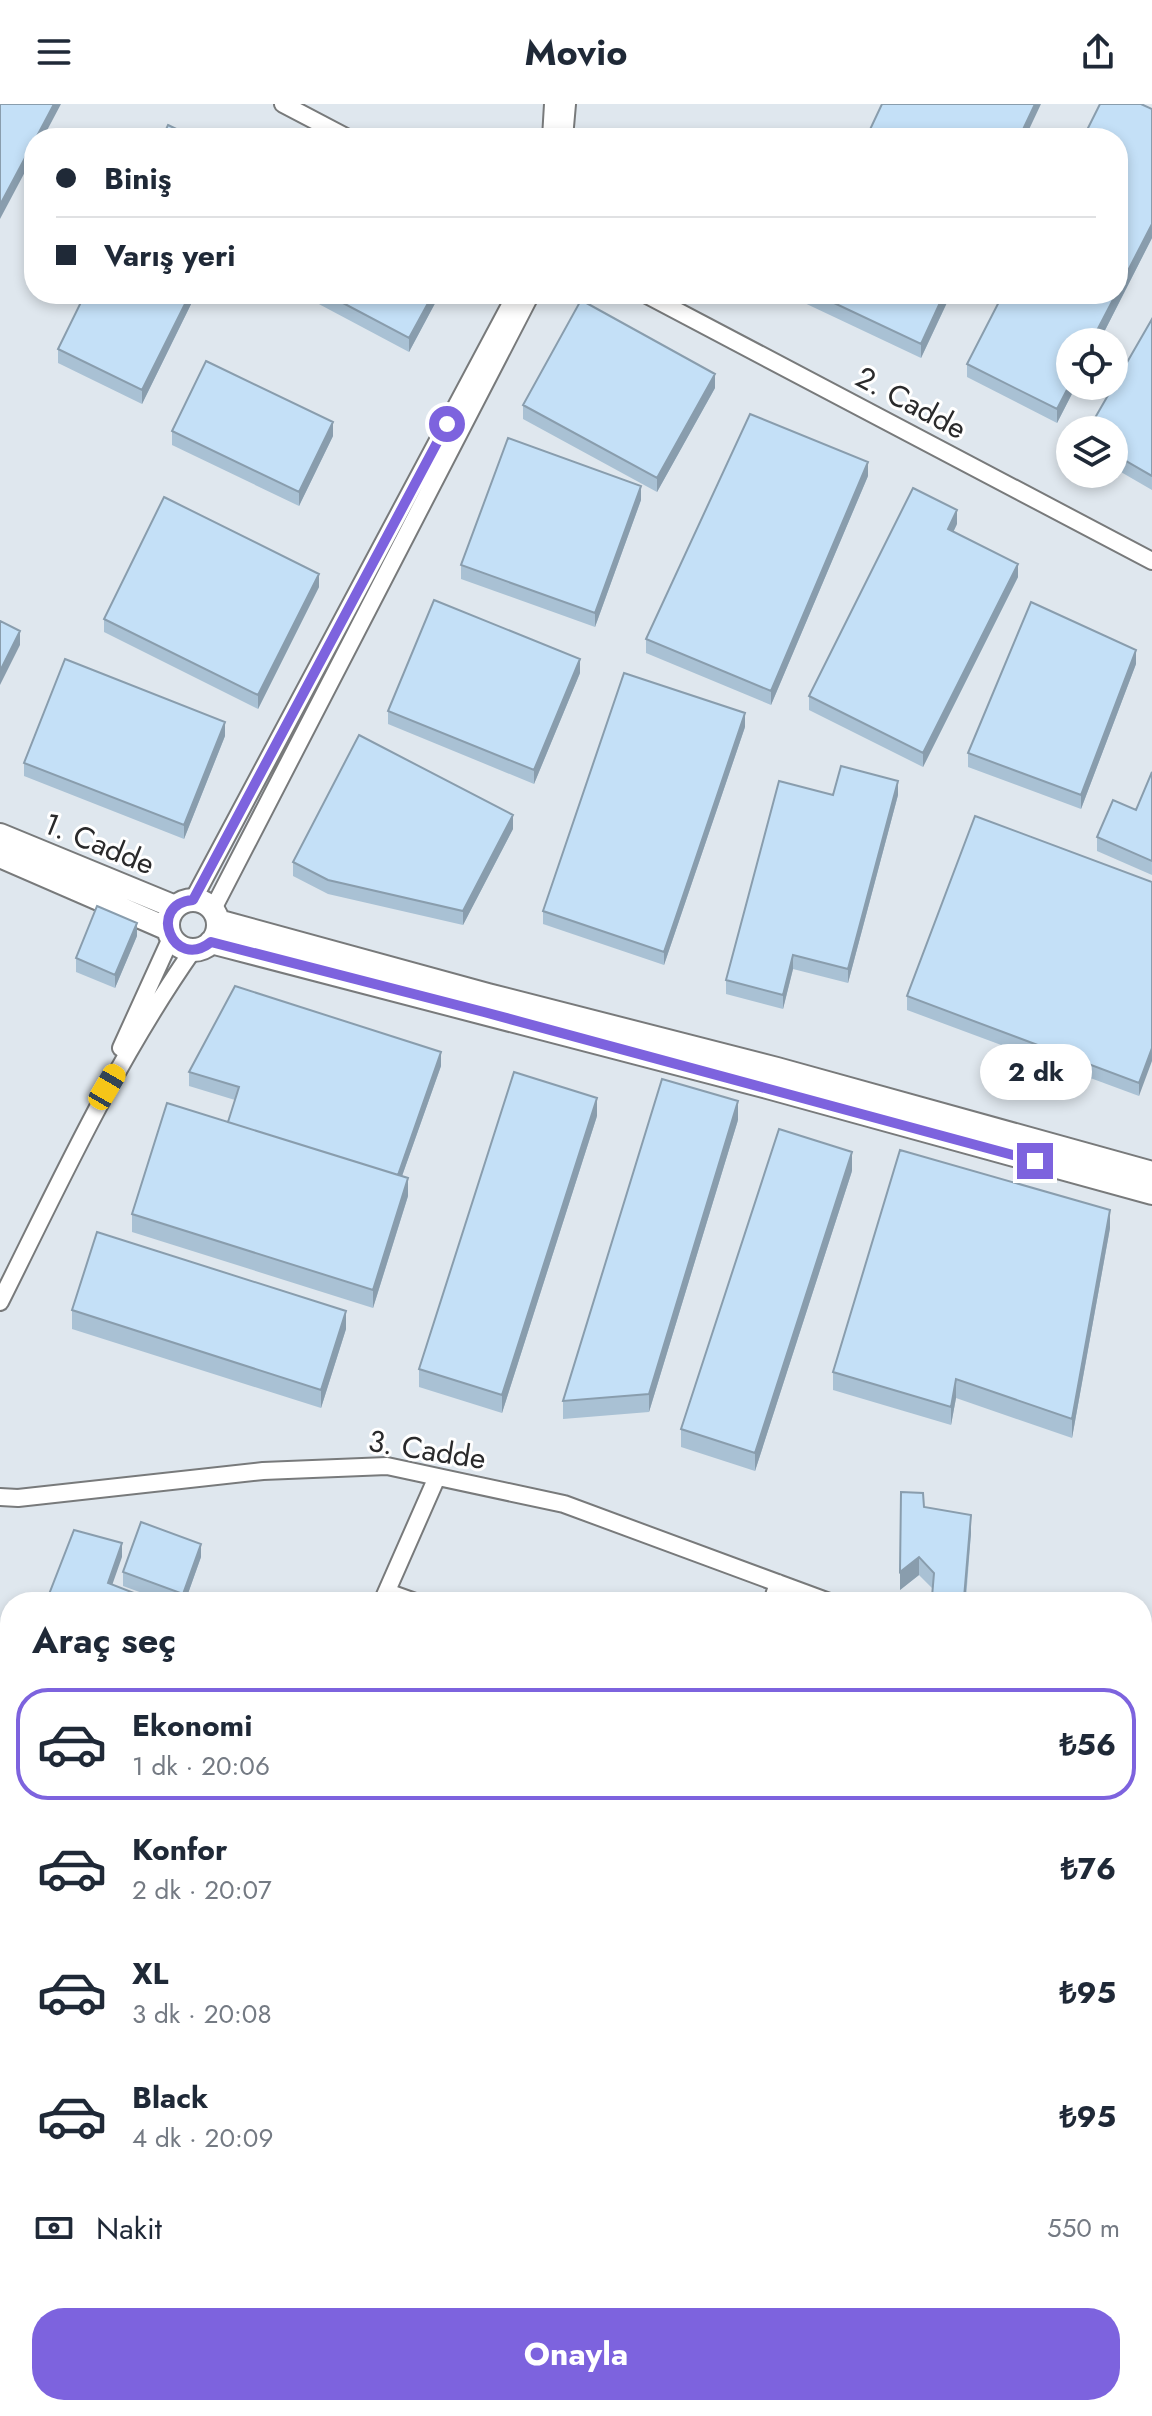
<!DOCTYPE html>
<html lang="tr">
<meta charset="utf-8">
<style>
:root{--surface:#fff;--page:#f2f2f3;--text:#1f2937;--muted:#747a83;--line:#e0e1e3;--accent:#7d63de}
body{margin:0;font-family:Jost,sans-serif;background:var(--page);color:var(--text);height:100vh;display:flex;flex-direction:column;font-size:30px;white-space:nowrap}
*{box-sizing:border-box;margin:0}
p{font-size:26px;color:var(--muted)}
.icon{flex:none;width:44px;height:44px;fill:none;stroke:currentColor;stroke-width:2;stroke-linecap:round;stroke-linejoin:round}
.map{position:relative;flex:1;overflow:hidden}
.panel{position:absolute;left:0px;top:1488px;width:1152px;height:824px;display:flex;flex-direction:column;background:var(--surface);border-radius:32px 32px 0 0;box-shadow:0 4px 12px #0003}
.panel>*{flex:none}
.hud{position:absolute;left:24px;top:24px;width:1104px;height:176px;border-radius:32px;box-shadow:0 4px 12px #0003;display:grid;align-content:center;height:176px;padding:0 32px;background:var(--surface)}
.tools{position:absolute;left:1056px;top:224px;display:grid;gap:16px}
.tools a{display:grid;place-items:center;width:72px;height:72px;border-radius:50%;background:var(--surface);box-shadow:0 4px 12px #0003;font-size:40px}
.end{position:absolute;width:36px;height:36px;margin:-18px;border:10px solid #7d63de;background:#fff;box-shadow:0 0 0 4px #fff}
.from{border-radius:50%}
.bubble{position:absolute;height:56px;border-radius:28px;background:var(--surface);box-shadow:0 4px 12px #0003;font-size:26px;font-weight:700;line-height:56px;text-align:center}
.car{position:absolute;width:24px;height:48px;margin:-24px -12px;border-radius:10px;box-shadow:0 0 6px 2px #0007;background:linear-gradient(#f5c518 24%,#345 0 40%,#f5c518 0 76%,#345 0 86%,#f5c518 0)}
.hud b{display:flex;align-items:center;gap:28px;height:76px;font-size:30px}
.hud b+b{border-top:2px solid var(--line)}
.hud i{width:20px;height:20px;background:var(--text)}
ul{padding:0;list-style:none}
li{display:flex;align-items:center;gap:24px;height:112px;margin:0 16px 12px;padding:0 16px;border:4px solid transparent;border-radius:32px}
li div{flex:1}
li b{display:block;font-size:30px}
li em{font-style:normal;font-weight:700}
li.on{border-color:var(--accent)}
li>.icon{width:72px;height:72px;stroke-width:1.5}
h2{padding:0 32px;font-size:36px;line-height:96px}
.pay{display:flex;align-items:center;gap:20px;height:88px;padding:0 32px;font-size:30px}
.pay p{margin-inline-start:auto}
.action{display:flex;gap:16px;margin-top:auto;padding:16px 32px}
.action a{flex:1;height:92px;border-radius:32px;background:var(--accent);color:#fff;font-size:32px;font-weight:700;line-height:92px;text-align:center}
header{display:flex;justify-content:space-between;align-items:center;height:104px;padding:0 32px;background:var(--surface);font-size:36px;font-weight:700}
.map>svg:first-child{display:block}
.built{fill:#dfe7ee;fill-rule:evenodd}
.green{fill:#c3e7c4}
.lines{fill:none;stroke-linecap:round;stroke-linejoin:round}
.street-casing{stroke:#787a7b;stroke-width:20}
.secondary-casing{stroke:#787a7b;stroke-width:26}
.highway-casing{stroke:#787a7b;stroke-width:32}
.street{stroke:#fff;stroke-width:16}
.secondary{stroke:#fff;stroke-width:22}
.highway{stroke:#fff;stroke-width:28}
.wall{fill:#a9c1d4}
.shaded-wall{fill:#899dad}
.building{fill:#c4e0f7;stroke:#899dad;stroke-width:2}
.route{stroke:#7d63de;stroke-width:10}
.labels{text-anchor:middle;stroke-width:6;stroke-linejoin:round;paint-order:stroke}
.street-label{font-size:30px;fill:#2a2a2b;stroke:#fff}
</style>
<header><svg class="icon" aria-label="menu" viewBox="0 0 24 24"><path d="M4 6h16M4 12h16M4 18h16"/></svg>Movio<svg class="icon" aria-label="share" viewBox="0 0 24 24"><path d="M12 15V3M7 8l5-5 5 5M5 13v7h14v-7"/></svg></header>
<div class="map">
<svg width="1152" height="2312" viewBox="0 0 1152 2312">
<rect width="100%" height="100%" fill="#eef1f2"/>
<!-- built -->
<path class="built" d="M0,0H1152V2254H1142V1498H10V2065L0,2063ZM34,34H1118V190H34ZM1070,238H1114V282H1070ZM1070,326H1114V370H1070Z"/>
<!-- green -->
<path class="green" d="M0,2097L10,2099V2162L0,2160Z
M0,2262L10,2264V2302H159L200,2312H0Z
M1142,2296L1152,2297V2312H801L733,2302H1142Z"/>
<g class="lines">
<!-- street casing -->
<g class="street-casing">
<path id="street" d="M283,0L348,34
M551,34L553,0
M564,34L567,0
M645,190L1152,457
M193,796L516,190
M213,805L531,190
M121,944L171,834
M0,1198C60,1078 116,956 193,846
M0,1393L18,1394L263,1367L387,1362L564,1400L829,1498
M387,1488L415,1498
M382,1498L437,1373
M772,1498L778,1479
M1142,1619L1152,1624
M1142,1796L1152,1800
M0,1803L10,1807
M1142,2051L1152,2026"/>
</g>
<!-- secondary casing -->
<g class="secondary-casing">
<path id="secondary" d="M0,731L175,803
M0,752L168,825
M168 821a25 25 0 1 1 50 0a25 25 0 1 1-50 0Z
M218,817L488,891L777,965L1152,1069
M211,838L771,984L1152,1089
M0,2082L10,2084
M1142,2283L1152,2284
M667,2312L671,2302
M699,2312L703,2302"/>
</g>
<!-- highway casing -->
<g class="highway-casing">
<path id="highway" d="M0,2191L10,2194
M0,2236L10,2238
M271,2302L320,2312
M550,2302L623,2312"/>
</g>
<!-- street -->
<use href="#street" class="street"/>
<!-- secondary -->
<use href="#secondary" class="secondary"/>
<!-- highway -->
<use href="#highway" class="highway"/>
</g>
<!-- wall -->
<path class="wall" d="M1152,5V134L1099,238L1070,282H1076L1057,319L967,273V260Z
M196,190L142,300L58,259V245Z
M300,190H440L409,248Z
M796,190H951L921,254L796,195Z
M1152,215V386L1114,364V326Z
M715,284L657,388L523,315V301Z
M172,327L333,332L299,402L172,341Z
M868,372L771,601L646,549V535Z
M641,396L595,523L461,475V461Z
M957,420L953,428L1018,473L923,663L809,606V592Z
M319,483L258,605L104,528V515Z
M1136,560L1081,705L968,663V649Z
M580,569L534,680L388,620V607Z
M745,623L664,861L543,820V807Z
M225,632L184,735L24,672V659Z
M1152,668V771L1097,747V733L1136,706Z
M833,691H898L848,879L793,865L783,905L726,890V876Z
M513,725L463,821L328,790L293,772V758Z
M1152,778L1139,992L907,906V892Z
M137,832L115,884L76,868V854Z
M441,962L402,1072L408,1092L373,1204L132,1128V1110L228,1018L235,996L189,982V968Z
M597,1012L502,1309L419,1283V1265Z
M738,1016L649,1308L563,1315V1297Z
M852,1067L755,1367L681,1343V1325Z
M1110,1124L1072,1334L956,1294L951,1321L833,1286V1268Z
M72,1206L346,1225L321,1304L72,1225Z
M924,1403L971,1429L966,1496L967,1498H932L933,1485L919,1471L900,1486Z
M201,1453L185,1498H167L123,1482V1468Z
M10,1589V1757L0,1753V1614Z"/>
<!-- shaded-wall -->
<path class="shaded-wall" d="M54,0H61L43,34H36Z
M1035,0H1041L1025,34H1019Z
M34,37V51L0,115V101Z
M1152,120V134L1099,238H1091L1116,190H1118V186Z
M190,190H196L142,300V286Z
M433,190H440L409,248V234Z
M944,190H951L921,254V240Z
M715,270V284L657,388V374Z
M1070,280V282H1076L1057,319V305Z
M333,318V332L299,402V388Z
M868,358V372L771,601V587Z
M641,382V396L595,523V509Z
M957,406V420L948,439V425Z
M1018,460V473L923,663V649Z
M319,470V483L258,605V591Z
M20,527V541L0,581V567Z
M1136,546V560L1081,705V691Z
M580,555V569L534,680V666Z
M745,609V623L664,861V848Z
M225,618V632L184,735V721Z
M898,677V691L848,879V865Z
M513,711V725L463,821V807Z
M137,819V832L115,884V871Z
M793,851V865L783,905V891Z
M1152,944V957L1139,992V979Z
M441,948V962L396,1089V1075Z
M597,994V1012L502,1309V1291Z
M738,997V1016L649,1308V1290Z
M852,1048V1067L755,1367V1349Z
M408,1074V1092L373,1204V1186Z
M1110,1106V1124L1072,1334V1315Z
M346,1207V1225L321,1304V1286Z
M956,1275V1294L951,1321V1303Z
M971,1411V1429L965,1498H964Z
M122,1439V1453L108,1493V1479Z
M201,1440V1453L185,1498H183V1490Z
M919,1453V1471L900,1486V1468Z
M10,1965V1983L0,2006V1988Z"/>
<!-- building -->
<path class="building" d="M0,0H54L36,34H34V37L0,101Z
M882,0H1035L1019,34H866Z
M1100,0H1141L1152,5V120L1118,186V34H1083Z
M168,21L195,34H162Z
M85,190H190L142,286L58,245Z
M326,190H433L409,234Z
M815,190H944L921,240Z
M1003,190H1116L1091,238H1070V280L1057,305L967,260Z
M581,196L715,270L657,374L523,301Z
M1152,215V372L1114,350V326H1088Z
M206,257L333,318L299,388L172,327Z
M750,310L868,358L771,587L646,535Z
M508,334L641,382L595,509L461,461Z
M913,384L957,406L948,425L1018,460L923,649L809,592Z
M164,393L319,470L258,591L104,515Z
M434,496L580,555L534,666L388,607Z
M1031,498L1136,546L1081,691L968,649Z
M0,517L20,527L0,567Z
M65,555L225,618L184,721L24,659Z
M624,569L745,609L664,848L543,807Z
M359,631L513,711L463,807L328,776L293,758Z
M841,662L898,677L848,865L793,851L783,891L726,876L779,677L833,691Z
M1152,668V757L1097,733L1113,696L1136,706Z
M975,712L1152,778V944L1139,979L907,892Z
M97,802L137,819L115,871L76,854Z
M235,882L441,948L398,1071L228,1018L239,983L189,968Z
M514,968L597,994L502,1291L419,1265Z
M662,975L738,997L649,1290L563,1297Z
M167,999L408,1074L373,1186L132,1110Z
M779,1025L852,1048L755,1349L681,1325Z
M900,1046L1110,1106L1072,1315L956,1275L951,1303L833,1268Z
M97,1128L346,1207L321,1286L72,1206Z
M901,1388L923,1389L924,1403L971,1411L964,1494L967,1498H950L932,1493L934,1469L919,1453L900,1468Z
M141,1418L201,1440L183,1490L123,1468Z
M74,1426L122,1439L108,1479L157,1498H46Z
M10,1589V1744L0,1740V1614Z
M0,1813L10,1818V1965L0,1988Z"/>
<g class="lines">
<!-- route -->
<path class="route" d="M447,320L193,796C146,800 173,868 211,838L484,908L1035,1057"/>
</g>
<g class="labels">
<!-- street labels -->
<g class="street-label">
<text transform="translate(911 299) rotate(28)" y="10">2. Cadde</text>
<text transform="translate(99 740) rotate(22)" y="10">1. Cadde</text>
<text transform="translate(427 1346) rotate(9)" y="10">3. Cadde</text>
</g>
</g>
</svg>
<div class="tools">
<a><svg class="icon" aria-label="locate" viewBox="0 0 24 24"><circle cx="12" cy="12" r="6"/><path d="M12 2v4M12 18v4M2 12h4M18 12h4"/></svg></a>
<a><svg class="icon" aria-label="layers" viewBox="0 0 24 24"><path d="M12 4l9 5-9 5-9-5zM3 14l9 5 9-5"/></svg></a>
</div>
<i class="end from" style="left:447px;top:320px"></i>
<i class="end" style="left:1035px;top:1057px"></i>
<div class="bubble" style="left:980px;top:940px;width:112px">2 dk</div>
<i class="car" style="left:107px;top:983px;rotate:30deg"></i>
<div class="hud">
<b><i class="from"></i>Biniş</b>
<b><i></i>Varış yeri</b>
</div>
<section class="panel">
<h2>Araç seç</h2>
<ul>
<li class="on"><svg class="icon" aria-label="car" viewBox="0 0 24 24"><path d="M5 17H2v-5l4-1 3-4h7l3 4 3 1v5h-3M9 17h6M6 11h13"/><circle cx="7" cy="17" r="2"/><circle cx="17" cy="17" r="2"/></svg><div><b>Ekonomi</b><p>1 dk · 20:06</p></div><em>₺56</em></li>
<li><svg class="icon" aria-label="car" viewBox="0 0 24 24"><path d="M5 17H2v-5l4-1 3-4h7l3 4 3 1v5h-3M9 17h6M6 11h13"/><circle cx="7" cy="17" r="2"/><circle cx="17" cy="17" r="2"/></svg><div><b>Konfor</b><p>2 dk · 20:07</p></div><em>₺76</em></li>
<li><svg class="icon" aria-label="car" viewBox="0 0 24 24"><path d="M5 17H2v-5l4-1 3-4h7l3 4 3 1v5h-3M9 17h6M6 11h13"/><circle cx="7" cy="17" r="2"/><circle cx="17" cy="17" r="2"/></svg><div><b>XL</b><p>3 dk · 20:08</p></div><em>₺95</em></li>
<li><svg class="icon" aria-label="car" viewBox="0 0 24 24"><path d="M5 17H2v-5l4-1 3-4h7l3 4 3 1v5h-3M9 17h6M6 11h13"/><circle cx="7" cy="17" r="2"/><circle cx="17" cy="17" r="2"/></svg><div><b>Black</b><p>4 dk · 20:09</p></div><em>₺95</em></li>
</ul>
<div class="pay"><svg class="icon" aria-label="cash" viewBox="0 0 24 24"><path d="M3 7h18v10H3z"/><circle cx="12" cy="12" r="2"/></svg>Nakit<p>550 m</p></div>
<div class="action"><a>Onayla</a></div>
</section>
</div>
